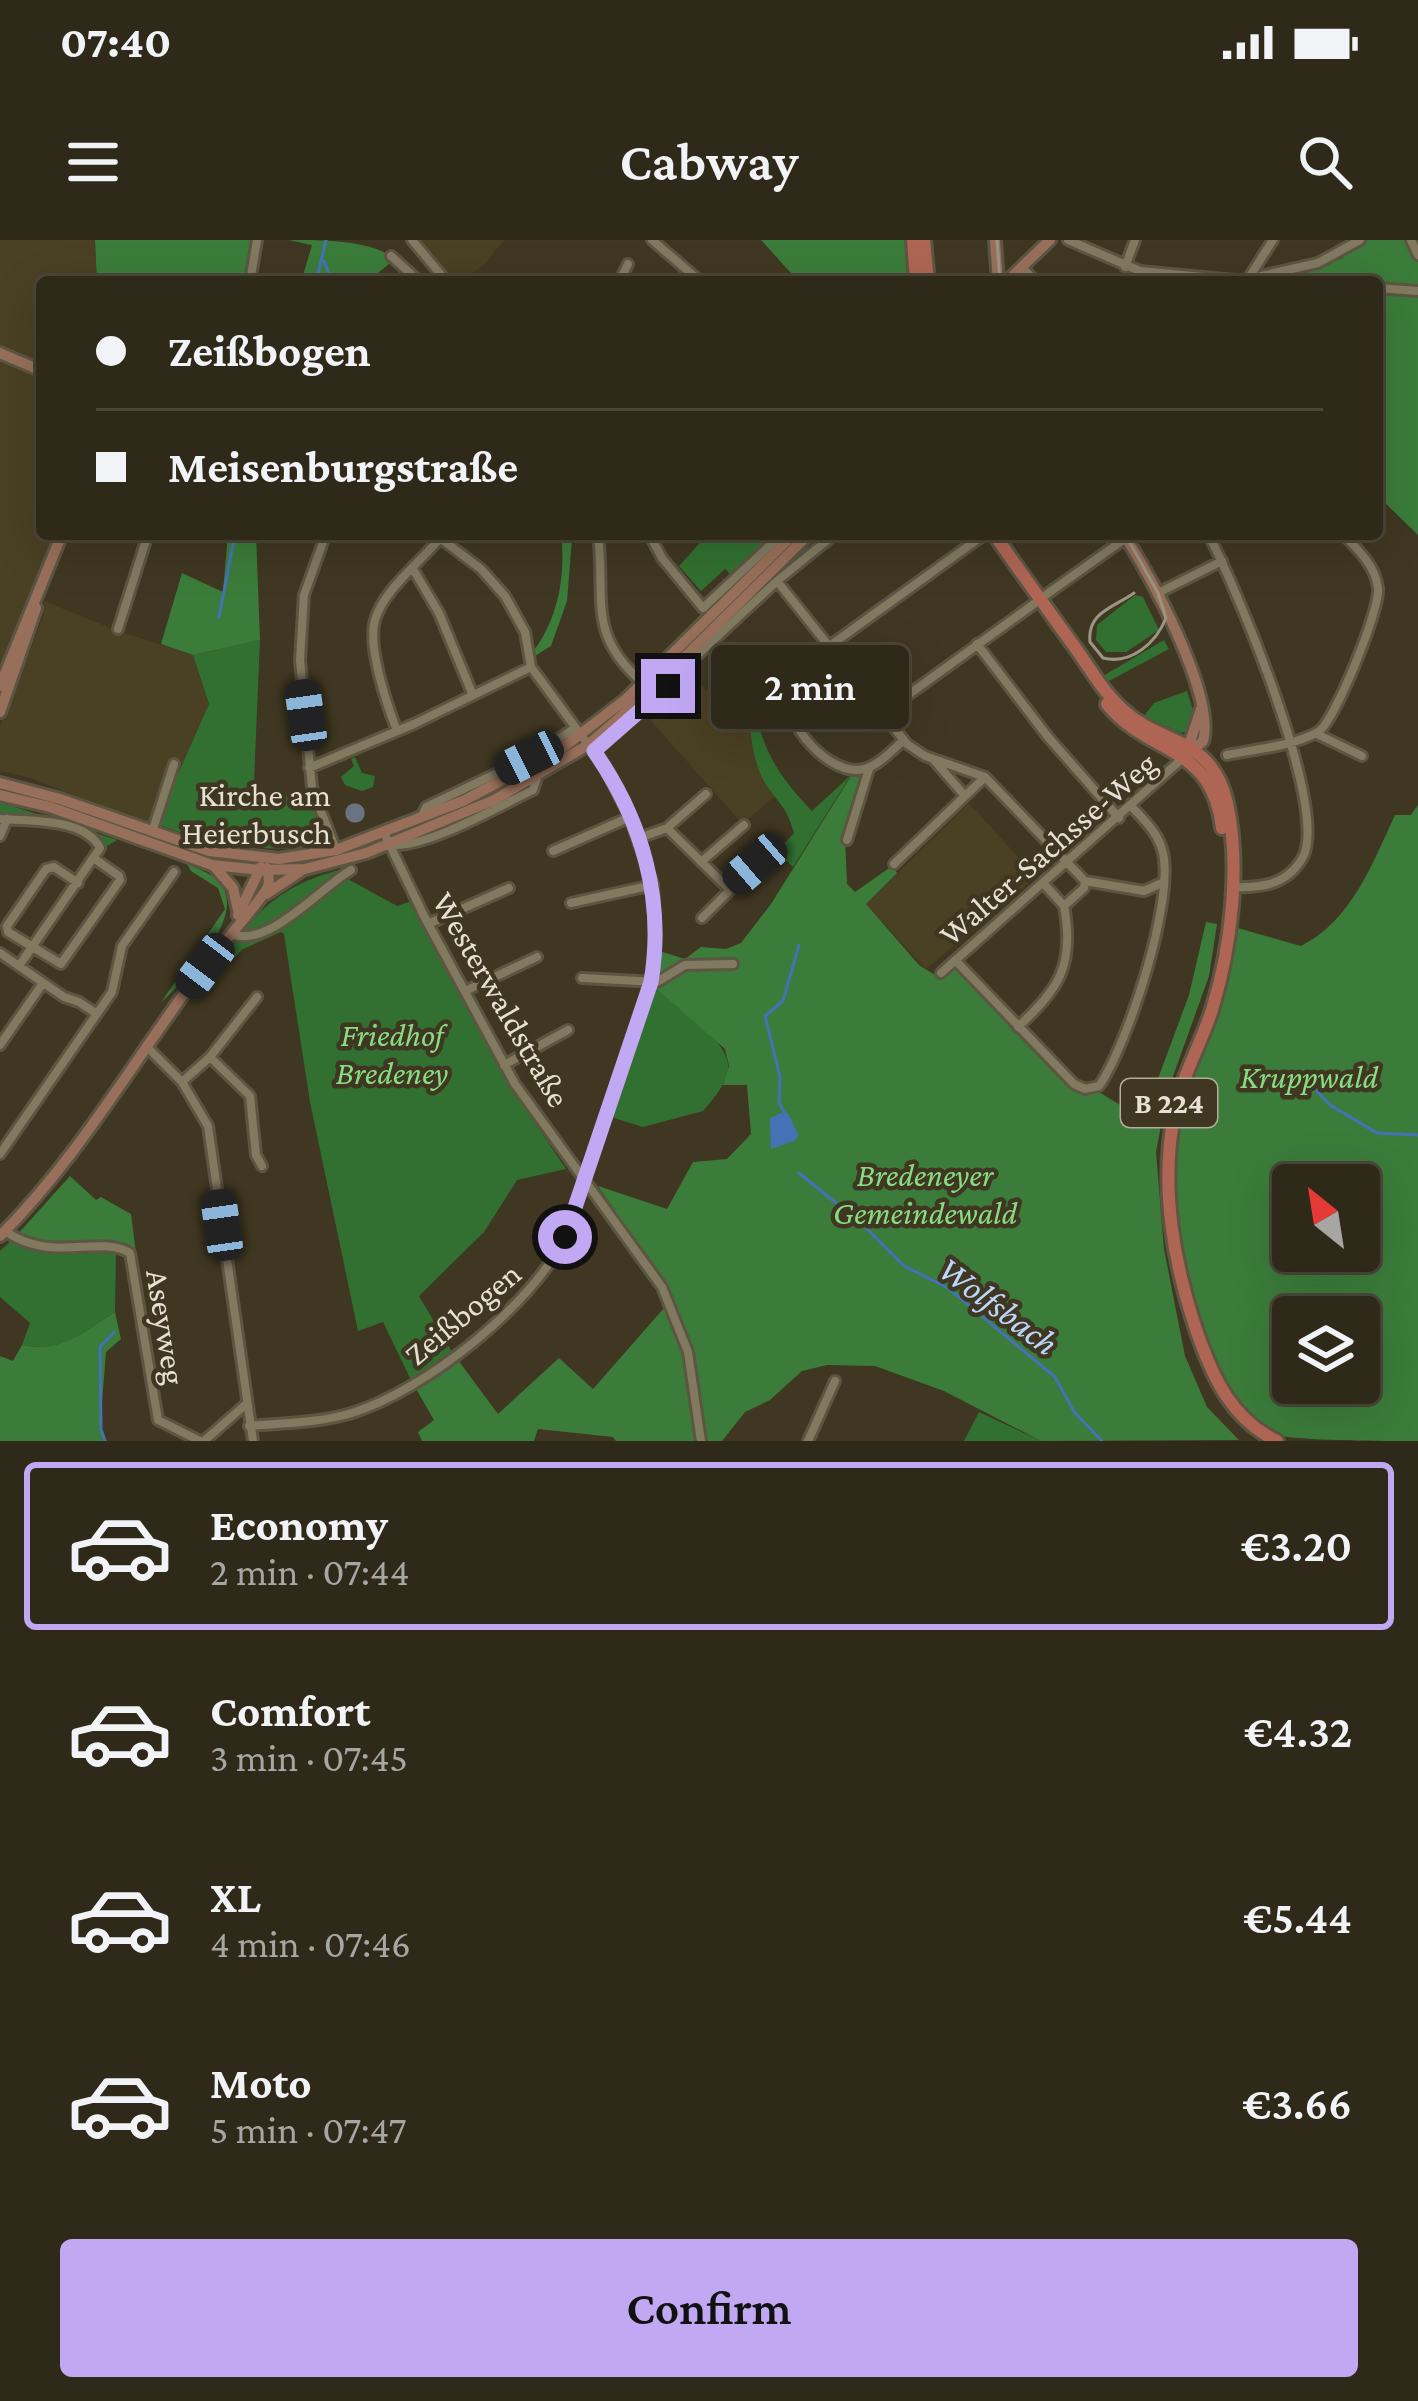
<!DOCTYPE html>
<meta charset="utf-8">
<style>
:root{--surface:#2f2919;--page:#373122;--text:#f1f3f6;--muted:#a7a6a2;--line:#4a4538;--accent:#c0a8f3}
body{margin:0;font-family:"Crimson Pro",serif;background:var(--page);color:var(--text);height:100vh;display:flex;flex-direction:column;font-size:45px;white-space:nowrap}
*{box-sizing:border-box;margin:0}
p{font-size:39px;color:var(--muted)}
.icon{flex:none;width:66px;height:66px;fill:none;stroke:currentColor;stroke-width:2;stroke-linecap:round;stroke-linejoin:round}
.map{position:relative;height:1201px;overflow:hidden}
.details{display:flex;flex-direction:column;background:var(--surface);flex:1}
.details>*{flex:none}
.hud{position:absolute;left:36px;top:36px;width:1347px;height:264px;border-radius:12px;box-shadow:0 12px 48px #0002,0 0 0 3px var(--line);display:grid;align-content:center;height:264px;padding:0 60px;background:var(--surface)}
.needle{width:78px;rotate:330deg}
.fabs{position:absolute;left:1272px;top:924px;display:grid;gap:24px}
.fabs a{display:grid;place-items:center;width:108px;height:108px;border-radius:12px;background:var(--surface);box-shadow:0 12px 48px #0002,0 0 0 3px var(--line);font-size:60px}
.end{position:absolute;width:54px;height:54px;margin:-27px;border:15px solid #c0a8f3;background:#111;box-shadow:0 0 0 6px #111}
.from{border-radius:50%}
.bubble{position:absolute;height:84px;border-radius:12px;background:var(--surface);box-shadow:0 12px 48px #0002,0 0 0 3px var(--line);font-size:39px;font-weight:600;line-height:84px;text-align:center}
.car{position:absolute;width:36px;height:72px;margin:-36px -18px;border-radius:15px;box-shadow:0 0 9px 3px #0007;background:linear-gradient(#222 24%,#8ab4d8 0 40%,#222 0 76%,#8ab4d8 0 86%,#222 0)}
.hud b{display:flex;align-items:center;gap:42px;height:114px;font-size:45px}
.hud b+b{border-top:3px solid var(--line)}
.hud i{width:30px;height:30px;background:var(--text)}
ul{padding:21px 0 0;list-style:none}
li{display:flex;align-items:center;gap:36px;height:168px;margin:0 24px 18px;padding:0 36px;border:6px solid transparent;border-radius:12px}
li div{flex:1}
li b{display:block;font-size:45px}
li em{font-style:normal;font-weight:600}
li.on{border-color:var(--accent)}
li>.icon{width:108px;height:108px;stroke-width:1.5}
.action{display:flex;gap:24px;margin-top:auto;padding:24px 60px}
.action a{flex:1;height:138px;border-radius:12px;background:var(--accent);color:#111;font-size:48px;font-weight:600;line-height:138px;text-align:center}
.status{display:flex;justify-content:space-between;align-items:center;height:84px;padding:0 60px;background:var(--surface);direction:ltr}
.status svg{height:33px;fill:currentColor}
header{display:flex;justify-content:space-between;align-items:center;height:156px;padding:0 60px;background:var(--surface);font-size:54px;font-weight:600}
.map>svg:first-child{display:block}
.built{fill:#4a4023}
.green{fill:#317030}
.forest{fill:#3b7c3a;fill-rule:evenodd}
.water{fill:#4572b7}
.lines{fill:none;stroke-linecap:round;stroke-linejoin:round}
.stream{stroke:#4572b7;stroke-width:3}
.street-casing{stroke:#5c5542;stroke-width:14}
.secondary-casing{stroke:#5c5542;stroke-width:16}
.primary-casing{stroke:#5c5542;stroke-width:18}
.street{stroke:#827961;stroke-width:8}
.secondary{stroke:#986f5a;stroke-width:10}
.primary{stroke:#af6553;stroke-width:12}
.tram{stroke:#9b9584;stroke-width:3}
.route{stroke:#c0a8f3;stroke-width:15}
.worship-dot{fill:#6b7280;stroke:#3f3721;stroke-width:4.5}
.labels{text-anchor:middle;stroke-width:9;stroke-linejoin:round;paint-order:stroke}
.shield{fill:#3f3721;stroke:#b4ae9e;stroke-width:3}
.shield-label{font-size:30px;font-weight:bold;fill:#e6e1d4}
.poi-label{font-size:33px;fill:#e6e1d4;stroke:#3f3721;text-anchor:end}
.street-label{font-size:33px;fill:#e6e1d4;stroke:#3f3721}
.park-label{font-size:33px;font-style:italic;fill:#87dd83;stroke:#3f3721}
.water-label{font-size:36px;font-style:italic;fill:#bcd6fc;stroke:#3f3721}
</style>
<div class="status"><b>07:40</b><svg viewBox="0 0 49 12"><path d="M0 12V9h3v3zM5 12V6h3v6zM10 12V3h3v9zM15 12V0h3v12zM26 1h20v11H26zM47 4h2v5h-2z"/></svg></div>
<header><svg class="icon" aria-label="menu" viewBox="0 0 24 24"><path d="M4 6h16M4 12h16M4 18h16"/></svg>Cabway<svg class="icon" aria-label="search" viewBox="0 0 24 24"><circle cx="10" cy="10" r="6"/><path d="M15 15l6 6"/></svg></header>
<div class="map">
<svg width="1418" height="1201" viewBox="0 0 1418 1201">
<rect width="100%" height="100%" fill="#3f3721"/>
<!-- built -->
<path class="built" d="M0,0H95L97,42H42V124L0,106Z
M414,0H504L484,25L460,42H450Z
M0,118L42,136V294H56L2,423L0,437Z
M44,361L118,391L193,415L209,464L185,523L171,527L150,581L143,582L28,537L0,531V487L43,377Z
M689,433L733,478L749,465L757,526L776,555L745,582L739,580L646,475Z
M969,563L1036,637L926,729L866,664Z"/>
<!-- green -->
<path class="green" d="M708,294H774L732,336L725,329L701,351L679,326Z
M1135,355L1143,357L1159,390L1126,412H1106L1096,400L1097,385Z
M260,400L254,541L259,551L309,559L325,600L322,606C264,613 214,606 160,585L171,550L209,464L193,415Z
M1164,400L1169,409L1107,442L1103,436Z
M1187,451L1194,473L1189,491L1181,493L1144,476L1154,463Z
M752,457C763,510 774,531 812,571L851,535L793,627L777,611L794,593C786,565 780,566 765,543C752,522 747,481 752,457Z
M355,517L362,533L375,536L373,547L362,551L345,545L341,537L354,526L351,519Z
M0,562L117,600L107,606C80,581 38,573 0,574Z
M346,628L304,664L306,672L346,638L397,666L409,662L511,847L566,929L517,940L484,992L419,1056L452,1112L412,1142L383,1082L358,1091L310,862L284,694L281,692L243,709L210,741L207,739C253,678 268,648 346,628Z
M651,744C671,760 732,802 728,829C726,845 713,859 703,871L643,887L608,876Z
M12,1000L52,1012L116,1008L115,1072C82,1092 63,1113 22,1105L30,1083L0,1057V1011Z
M979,1172L1041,1201H964Z"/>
<!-- forest -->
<path class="forest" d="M95,0H257L246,42H97Z
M289,0C323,0 372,0 395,19L372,38L375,42H301L312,5Z
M761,0H906L910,42H799Z
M1363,0H1418V295L1377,255V42H1248L1341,19Z
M228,294H256L260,400L193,415L161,404L182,333L223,352Z
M561,294H598L599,298L572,299L567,361L551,406L533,417L532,413C558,380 566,335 561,294Z
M851,536L865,538L845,599L847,644L855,652L892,626L897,633L866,664L919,725L935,735L956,722L1077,848L1094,849L1143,879L1189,755L1206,682L1217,684L1209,736L1167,853L1156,912L1164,1009L1185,1116L1207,1167L1239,1200L1041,1201L944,1151L875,1126L827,1125L802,1131L770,1160L745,1172L722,1201H707L700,1160L704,1201H616L613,1197L538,1189L534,1201H422L418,1192L434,1180L412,1142L452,1112L498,1174L559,1118L593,1149L671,1060L665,1044L598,946L667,969L693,922L727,919L751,894L747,845H723L729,826L725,809L651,744L656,710L685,719L701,707L726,709L741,703L771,664Z
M1418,565V1201C1380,1201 1315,1201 1281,1196C1196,1162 1166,981 1176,900C1185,828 1214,757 1234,687L1301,706C1352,680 1372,624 1395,575H1411ZM1293,945H1359V1011H1293ZM1293,1077H1359V1143H1293Z
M187,624C198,629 212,633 220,643C248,677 184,741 160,764L225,669L218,648L191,631Z
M70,936L96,960L101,957L131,974L136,1013L124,1004L46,1006L16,996Z
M115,1072L121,1099L106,1112L100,1189L107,1201H0V1116L13,1121L22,1105C63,1113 82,1092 115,1072Z"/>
<!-- water -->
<path class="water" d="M784,872L788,873L798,894L796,900L771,909L770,878Z"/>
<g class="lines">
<!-- stream -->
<path class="stream" d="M324,21L332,42
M316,42L326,0
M219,377L235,294
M1269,835L1292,842L1305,838L1330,865L1377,893L1418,895
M784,872L779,862L780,837L765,776L783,761L799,705
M799,933L862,984L904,1026L948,1048L1055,1137L1075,1173L1102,1201
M105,1201L101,1189L100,1107L114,1092"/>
<!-- street casing -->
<g class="street-casing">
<path id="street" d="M412,0L447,42
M652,0L701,42
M1068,0L1140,31L1256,42
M1411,0L1418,15
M391,16L420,42
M1125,27L1135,0
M1023,28L1036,42
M1248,39L1318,23L1360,0
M1248,39L1273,0
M250,42L257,0
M619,42L628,24
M1377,48L1418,51
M326,294L304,355L300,420L312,548L336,610
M598,294C606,359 586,394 643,443
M649,294L662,318L703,368L782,294
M1208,294C1236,346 1329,568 1303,617C1287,646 1260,648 1231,647
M413,329L439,373L472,453
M777,341L907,504L925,516L985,537L1085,641L1084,648L1064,666L1044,644
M1158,353L1222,321
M1040,359L1126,298
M118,389L148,294
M977,404L1048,497L1119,578
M883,473L1034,364
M397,491C387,465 367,406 375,380C384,349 420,323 440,298
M1317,494L1362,516
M904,500C891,511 875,530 857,530C822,530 778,476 788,442L824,410L985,294
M594,511L777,341L835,294
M1227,515C1256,509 1293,506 1318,492C1334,483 1381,368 1378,348C1375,325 1358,310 1343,294
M933,519L965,556
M309,528L414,484L531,427
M422,576L426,567L529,518L575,488
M0,579C29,581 85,578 100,608L19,726
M154,586L174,524
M667,588L728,648
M384,593L425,678L515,844L662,1047L688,1112L701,1201
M0,596L7,579
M639,598L667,588L706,554
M847,600L869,529
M390,605C428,608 497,567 533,550L537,538
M553,611L630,577
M701,622L744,585
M894,624L985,537
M1085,641L1144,651L1164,642
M78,643L54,627L46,629L7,686L8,692L61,724L120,640L119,636L95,619
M571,663L653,645
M702,678L756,624
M428,684L509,648
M231,694C268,709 320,648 351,630
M0,713L64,757L79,762L97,774
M956,721L1074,844L1085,849L1099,846C1128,804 1174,663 1163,613C1159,594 1145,581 1132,567
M941,733L1183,518
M582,738L657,742L685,725L733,724
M465,751L537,717
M1018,787C1059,748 1075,726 1064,666
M0,805L43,743
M146,806L182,842L208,886L253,1201
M210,817L250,856L256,915L262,926
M504,825L568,790
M182,842L210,817L257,757
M0,914L112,752L122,706L174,632
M5,991C51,1024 101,994 130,1013L158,1180L200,1201
M249,1186C283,1183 319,1183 352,1173C425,1150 532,1066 565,997L651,742L656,696L653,645L630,577L604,526L531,427L525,392L505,356L481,329L440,298L441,294
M204,1201L245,1165
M808,1201L835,1141"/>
</g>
<!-- secondary casing -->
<g class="secondary-casing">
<path id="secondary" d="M995,0L998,42
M1006,42L1050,0
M0,113L42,131
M1123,294C1150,333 1216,457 1203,501L1191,512
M0,446L62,294
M0,472L36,368
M1186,514L1201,469
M0,543L60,559L209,611L279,619L336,610L463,561L561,509L625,460L794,294
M0,555L50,567L212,625L260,630L305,629L366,613L494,560L588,505L649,452L809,294
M213,625L233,648L238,670
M266,654L301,631
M238,675L261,627
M0,996C80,916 137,815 205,725C217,710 264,658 268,646C270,640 268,634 267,628"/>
</g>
<!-- primary casing -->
<g class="primary-casing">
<path id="primary" d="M913,0L916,42
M924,0L928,42
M994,294C1022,334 1050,373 1079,413C1092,432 1105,454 1123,470C1162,506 1211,495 1227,563C1241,627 1231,708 1212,770C1201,804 1182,836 1175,872C1159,945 1174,1026 1198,1095C1214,1140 1233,1180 1277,1201
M1107,464C1149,516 1212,503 1222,588"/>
</g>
<!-- street -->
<use href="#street" class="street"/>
<!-- secondary -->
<use href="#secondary" class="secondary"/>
<!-- primary -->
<use href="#primary" class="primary"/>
<!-- tram -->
<path class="tram" d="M997,0L1000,42
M1125,294L1158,353L1166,378C1156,403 1131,425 1103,418L1090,402C1087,372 1113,368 1134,353"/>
</g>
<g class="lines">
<!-- route -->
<path class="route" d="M565,997L651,742C665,659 642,580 594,511L668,446"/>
</g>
<!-- markers -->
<circle class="worship-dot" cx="355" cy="573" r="12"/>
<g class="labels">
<!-- shield labels -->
<rect class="shield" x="1121" y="839" width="96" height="48" rx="9"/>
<g class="shield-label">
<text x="1169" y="873">B 224</text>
</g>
<!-- poi labels -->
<g class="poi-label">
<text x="331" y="566">Kirche am<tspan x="331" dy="38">Heierbusch</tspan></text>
</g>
<!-- street labels -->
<g class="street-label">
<text transform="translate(1047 608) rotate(-41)" y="12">Walter-Sachsse-Weg</text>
<text transform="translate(502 759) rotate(60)" y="12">Westerwaldstraße</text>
<text transform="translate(462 1073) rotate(-40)" y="12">Zeißbogen</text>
<text transform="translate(167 1087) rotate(81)" y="12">Aseyweg</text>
</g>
<!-- park labels -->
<g class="park-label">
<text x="392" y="806">Friedhof<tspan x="392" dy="38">Bredeney</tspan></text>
<text x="1309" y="848">Kruppwald</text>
<text x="925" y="946">Bredeneyer<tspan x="925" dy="38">Gemeindewald</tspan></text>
</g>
<!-- water labels -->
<g class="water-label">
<text transform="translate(999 1065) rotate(37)" y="13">Wolfsbach</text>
</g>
</g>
</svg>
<div class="fabs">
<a><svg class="needle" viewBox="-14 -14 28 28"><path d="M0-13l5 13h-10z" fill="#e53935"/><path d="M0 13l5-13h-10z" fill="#a7a6a2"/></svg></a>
<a><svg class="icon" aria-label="layers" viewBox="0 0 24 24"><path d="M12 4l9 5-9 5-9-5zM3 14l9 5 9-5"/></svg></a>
</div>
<i class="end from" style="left:565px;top:997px"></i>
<i class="end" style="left:668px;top:446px"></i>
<div class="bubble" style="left:711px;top:405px;width:198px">2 min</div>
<i class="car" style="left:306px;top:475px;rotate:352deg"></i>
<i class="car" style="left:529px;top:518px;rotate:243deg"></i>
<i class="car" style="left:755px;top:624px;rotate:229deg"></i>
<i class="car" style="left:205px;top:726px;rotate:217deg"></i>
<i class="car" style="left:222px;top:985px;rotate:352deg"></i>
<div class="hud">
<b><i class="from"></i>Zeißbogen</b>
<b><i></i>Meisenburgstraße</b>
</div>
</div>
<section class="details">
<ul>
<li class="on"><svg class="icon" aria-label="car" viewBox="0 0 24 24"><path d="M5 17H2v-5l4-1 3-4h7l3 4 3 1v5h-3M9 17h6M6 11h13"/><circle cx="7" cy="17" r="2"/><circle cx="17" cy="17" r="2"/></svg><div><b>Economy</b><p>2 min · 07:44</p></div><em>€3.20</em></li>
<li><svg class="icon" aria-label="car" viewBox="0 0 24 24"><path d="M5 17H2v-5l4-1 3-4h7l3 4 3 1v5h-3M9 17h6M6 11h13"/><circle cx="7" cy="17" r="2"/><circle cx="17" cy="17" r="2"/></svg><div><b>Comfort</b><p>3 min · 07:45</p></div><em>€4.32</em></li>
<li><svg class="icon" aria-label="car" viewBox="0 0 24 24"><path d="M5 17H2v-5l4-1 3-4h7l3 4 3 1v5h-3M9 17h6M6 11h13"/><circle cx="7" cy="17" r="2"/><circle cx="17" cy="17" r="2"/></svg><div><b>XL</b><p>4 min · 07:46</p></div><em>€5.44</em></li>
<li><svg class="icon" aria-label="car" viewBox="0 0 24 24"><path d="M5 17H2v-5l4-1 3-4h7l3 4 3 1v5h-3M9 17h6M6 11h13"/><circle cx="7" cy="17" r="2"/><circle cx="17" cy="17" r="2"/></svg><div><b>Moto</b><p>5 min · 07:47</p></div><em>€3.66</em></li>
</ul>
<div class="action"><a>Confirm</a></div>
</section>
